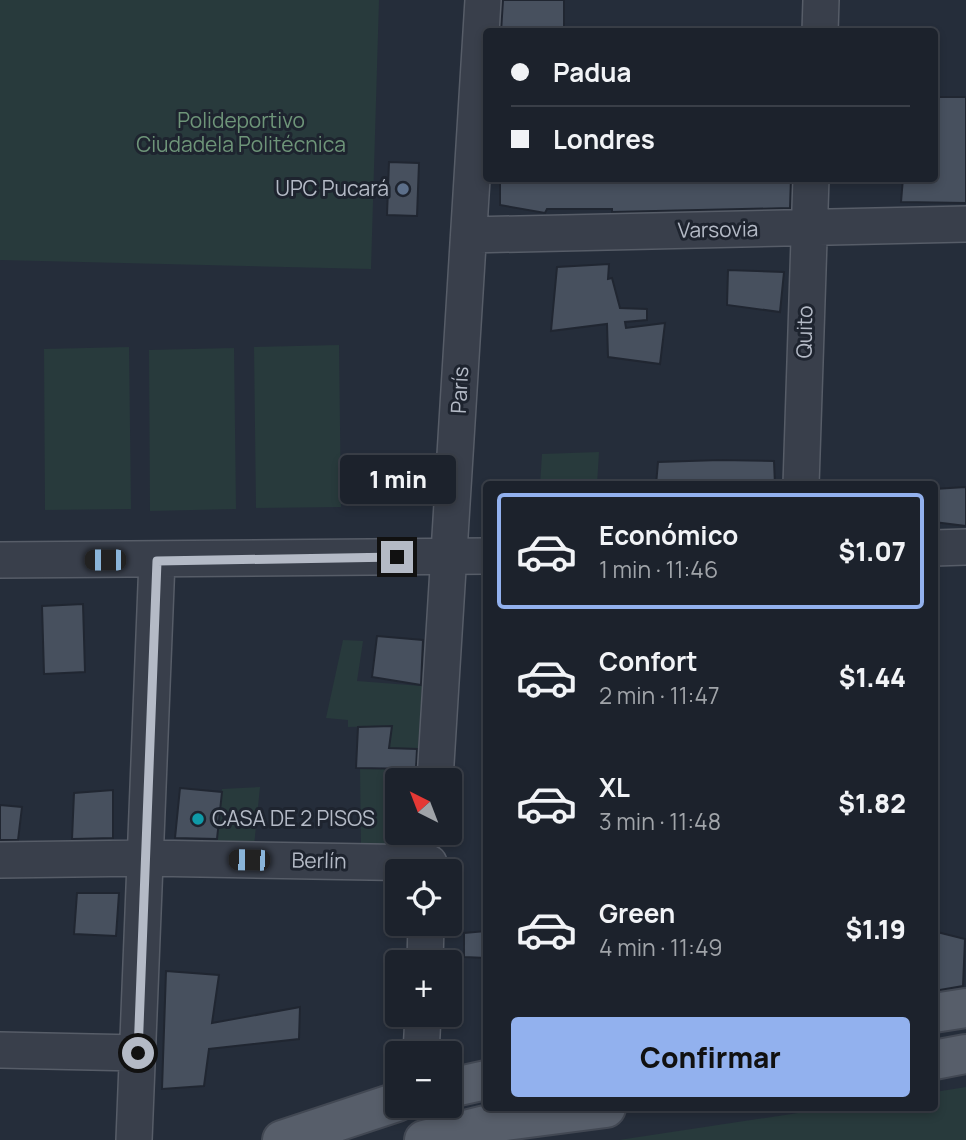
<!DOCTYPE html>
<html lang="es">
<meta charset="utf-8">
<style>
:root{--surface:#1c222c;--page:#292f38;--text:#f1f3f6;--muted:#a0a4a9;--line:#3a3f48;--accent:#92b1ee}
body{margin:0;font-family:Manrope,sans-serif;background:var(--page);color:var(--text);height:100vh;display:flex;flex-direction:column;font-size:26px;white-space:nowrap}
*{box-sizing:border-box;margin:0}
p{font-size:23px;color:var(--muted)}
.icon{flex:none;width:38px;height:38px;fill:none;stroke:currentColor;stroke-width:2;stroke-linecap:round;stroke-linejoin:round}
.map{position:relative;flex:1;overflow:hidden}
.details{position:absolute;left:483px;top:481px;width:455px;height:630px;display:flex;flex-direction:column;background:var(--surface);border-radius:7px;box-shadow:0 4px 10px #0003,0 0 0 2px var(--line)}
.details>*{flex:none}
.hud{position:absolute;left:483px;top:28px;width:455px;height:154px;border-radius:7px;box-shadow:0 4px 10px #0003,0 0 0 2px var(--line);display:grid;align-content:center;height:154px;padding:0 28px;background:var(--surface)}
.needle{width:46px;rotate:318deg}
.controls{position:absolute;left:385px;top:768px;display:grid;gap:14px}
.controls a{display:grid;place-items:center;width:77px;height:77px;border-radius:7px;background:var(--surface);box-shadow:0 4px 10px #0003,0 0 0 2px var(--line);font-size:35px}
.end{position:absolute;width:32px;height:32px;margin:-16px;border:9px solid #b4bac6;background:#111;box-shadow:0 0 0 4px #111}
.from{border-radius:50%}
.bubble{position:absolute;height:49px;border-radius:7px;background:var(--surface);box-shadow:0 4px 10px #0003,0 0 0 2px var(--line);font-size:23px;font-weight:800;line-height:49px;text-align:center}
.car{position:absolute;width:21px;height:42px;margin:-21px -10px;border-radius:9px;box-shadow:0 0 5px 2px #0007;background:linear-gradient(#222 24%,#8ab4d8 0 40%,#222 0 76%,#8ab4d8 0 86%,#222 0)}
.hud b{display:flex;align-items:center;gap:24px;height:66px;font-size:26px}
.hud b+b{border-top:2px solid var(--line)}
.hud i{width:18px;height:18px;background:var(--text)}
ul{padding:12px 0 0;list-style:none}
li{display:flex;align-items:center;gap:21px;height:116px;margin:0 14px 10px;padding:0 14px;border:4px solid transparent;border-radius:7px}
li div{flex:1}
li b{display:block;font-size:26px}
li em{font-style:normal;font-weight:800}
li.selected{border-color:var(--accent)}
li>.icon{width:63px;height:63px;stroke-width:1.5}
.primary-button{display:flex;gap:14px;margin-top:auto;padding:14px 28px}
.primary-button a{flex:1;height:80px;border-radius:7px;background:var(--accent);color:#111;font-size:28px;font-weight:800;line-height:80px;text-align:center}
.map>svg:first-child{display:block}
.green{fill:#283a3c}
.building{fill:#47505e;stroke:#202631;stroke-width:2}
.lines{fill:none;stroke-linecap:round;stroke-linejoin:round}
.minor-casing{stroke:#575d68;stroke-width:38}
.major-casing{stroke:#424853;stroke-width:42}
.minor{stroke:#393f4b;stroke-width:35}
.major{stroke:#575e6a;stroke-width:38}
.route{stroke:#b4bac6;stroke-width:9}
.service-dot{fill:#5c6f8a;stroke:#1e242f;stroke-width:2.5}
.culture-dot{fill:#0f9aa8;stroke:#1e242f;stroke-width:2.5}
.labels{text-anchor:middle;stroke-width:6;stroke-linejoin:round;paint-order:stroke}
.park-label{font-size:21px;fill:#6e9579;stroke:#1e242f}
.poi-label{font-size:21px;fill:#b4bac6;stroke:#1e242f;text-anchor:end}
.street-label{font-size:21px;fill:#b4bac6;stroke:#1e242f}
</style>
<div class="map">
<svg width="966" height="1140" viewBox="0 0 966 1140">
<rect width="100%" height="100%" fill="#252d3a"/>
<!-- green -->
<path class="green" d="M0,0H379L371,269L0,260Z
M339,345L341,507L256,508L254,347Z
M129,347L131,509L45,510L44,349Z
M234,348L236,509L150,511L149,350Z
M599,452L597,485H540L542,454Z
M343,640L363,641L357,681L422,686L418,749L389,748L391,726L348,727V720L326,718Z
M360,768L416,769V780H397V833L400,845L361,846Z
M260,787L254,846L216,848L222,789Z
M966,1087V1140H619L831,1108H934L935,1092Z"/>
<!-- building -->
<path class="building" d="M503,0H564V32H501Z
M934,97H966V203L901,202L903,178H934Z
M389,162L419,163L417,216L387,215Z
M500,178H791L790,208L612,212V209H547L545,213L500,205Z
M609,264L608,279L612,278L620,308L647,309V320L625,322L626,328L665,323L660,364L608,357L607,324L551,331L557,267Z
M728,270L784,272L780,312L727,305Z
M720,460L774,461L775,485H656L658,462Z
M966,487V526L934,522V489Z
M83,604L85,672L44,674L42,606Z
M377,636L423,640L421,685L372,677Z
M392,726L389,748L417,749L416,769L356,768L358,727Z
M180,788L222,792L217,839L175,838Z
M113,790V838L72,839L74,793Z
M0,805L22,807L18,840H0Z
M77,893H119L116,936L74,934Z
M486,931V958L464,957V933Z
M937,932L965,939L963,986L934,991Z
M166,971L219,975L212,1023L300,1007L299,1039L209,1049L204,1086L162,1089Z"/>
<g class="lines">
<!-- minor casing -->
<g class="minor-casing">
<path id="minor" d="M820,32L821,0
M469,235L966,224
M801,485L811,178
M934,548L966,547
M0,560L486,556
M435,780L483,0
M0,860L146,858L429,863
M425,962L426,924
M0,1050L138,1053
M421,1054L423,1015
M134,1140L157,560"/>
</g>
<!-- major casing -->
<g class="major-casing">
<path id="major" d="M934,1013L966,1008
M934,1060L966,1054
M450,1088L486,1080
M282,1140L397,1102
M424,1140L498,1122L606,1108"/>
</g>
<!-- minor -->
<use href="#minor" class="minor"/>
<!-- major -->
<use href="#major" class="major"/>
</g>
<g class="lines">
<!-- route -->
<path class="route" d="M138,1053L157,561L397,557"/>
</g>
<!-- markers -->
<circle class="service-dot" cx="403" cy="189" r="7"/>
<circle class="culture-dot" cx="198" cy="819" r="7"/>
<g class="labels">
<!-- park labels -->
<g class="park-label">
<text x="241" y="128">Polideportivo<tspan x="241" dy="24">Ciudadela Politécnica</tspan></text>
</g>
<!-- poi labels -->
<g class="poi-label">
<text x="389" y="196">UPC Pucará</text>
<text x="212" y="826" text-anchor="start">CASA DE 2 PISOS</text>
</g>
<!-- street labels -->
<g class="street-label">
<text transform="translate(718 230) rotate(-1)" y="7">Varsovia</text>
<text transform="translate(805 332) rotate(-89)" y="7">Quito</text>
<text transform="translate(460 390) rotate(-87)" y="7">París</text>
<text transform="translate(319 861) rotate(1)" y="7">Berlín</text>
</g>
</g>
</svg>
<div class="controls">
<a><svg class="needle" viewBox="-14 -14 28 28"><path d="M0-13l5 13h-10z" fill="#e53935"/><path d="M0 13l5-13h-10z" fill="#a0a4a9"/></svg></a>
<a><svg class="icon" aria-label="locate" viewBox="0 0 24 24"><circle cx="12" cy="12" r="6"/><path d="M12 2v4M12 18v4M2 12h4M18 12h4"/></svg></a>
<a>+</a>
<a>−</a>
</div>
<i class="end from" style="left:138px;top:1053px"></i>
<i class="end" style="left:397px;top:557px"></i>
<div class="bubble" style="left:340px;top:455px;width:116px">1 min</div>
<i class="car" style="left:105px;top:560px;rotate:270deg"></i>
<i class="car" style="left:249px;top:860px;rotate:271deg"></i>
<div class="hud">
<b><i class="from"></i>Padua</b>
<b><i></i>Londres</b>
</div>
<section class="details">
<ul>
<li class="selected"><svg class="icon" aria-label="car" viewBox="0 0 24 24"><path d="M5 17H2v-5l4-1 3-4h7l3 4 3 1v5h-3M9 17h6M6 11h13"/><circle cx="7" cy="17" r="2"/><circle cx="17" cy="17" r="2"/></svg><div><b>Económico</b><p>1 min · 11:46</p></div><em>$1.07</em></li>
<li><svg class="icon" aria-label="car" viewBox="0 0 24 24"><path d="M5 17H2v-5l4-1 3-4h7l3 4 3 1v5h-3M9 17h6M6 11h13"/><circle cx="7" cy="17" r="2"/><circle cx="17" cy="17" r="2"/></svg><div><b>Confort</b><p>2 min · 11:47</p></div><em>$1.44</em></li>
<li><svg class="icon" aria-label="car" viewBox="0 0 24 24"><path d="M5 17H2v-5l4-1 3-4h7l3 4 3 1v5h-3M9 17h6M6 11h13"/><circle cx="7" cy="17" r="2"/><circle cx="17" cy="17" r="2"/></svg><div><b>XL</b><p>3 min · 11:48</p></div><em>$1.82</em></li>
<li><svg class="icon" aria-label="car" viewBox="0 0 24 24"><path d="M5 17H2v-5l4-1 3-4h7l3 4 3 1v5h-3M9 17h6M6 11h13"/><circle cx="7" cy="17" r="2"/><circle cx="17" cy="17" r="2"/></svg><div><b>Green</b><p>4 min · 11:49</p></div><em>$1.19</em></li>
</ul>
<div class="primary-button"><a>Confirmar</a></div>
</section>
</div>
